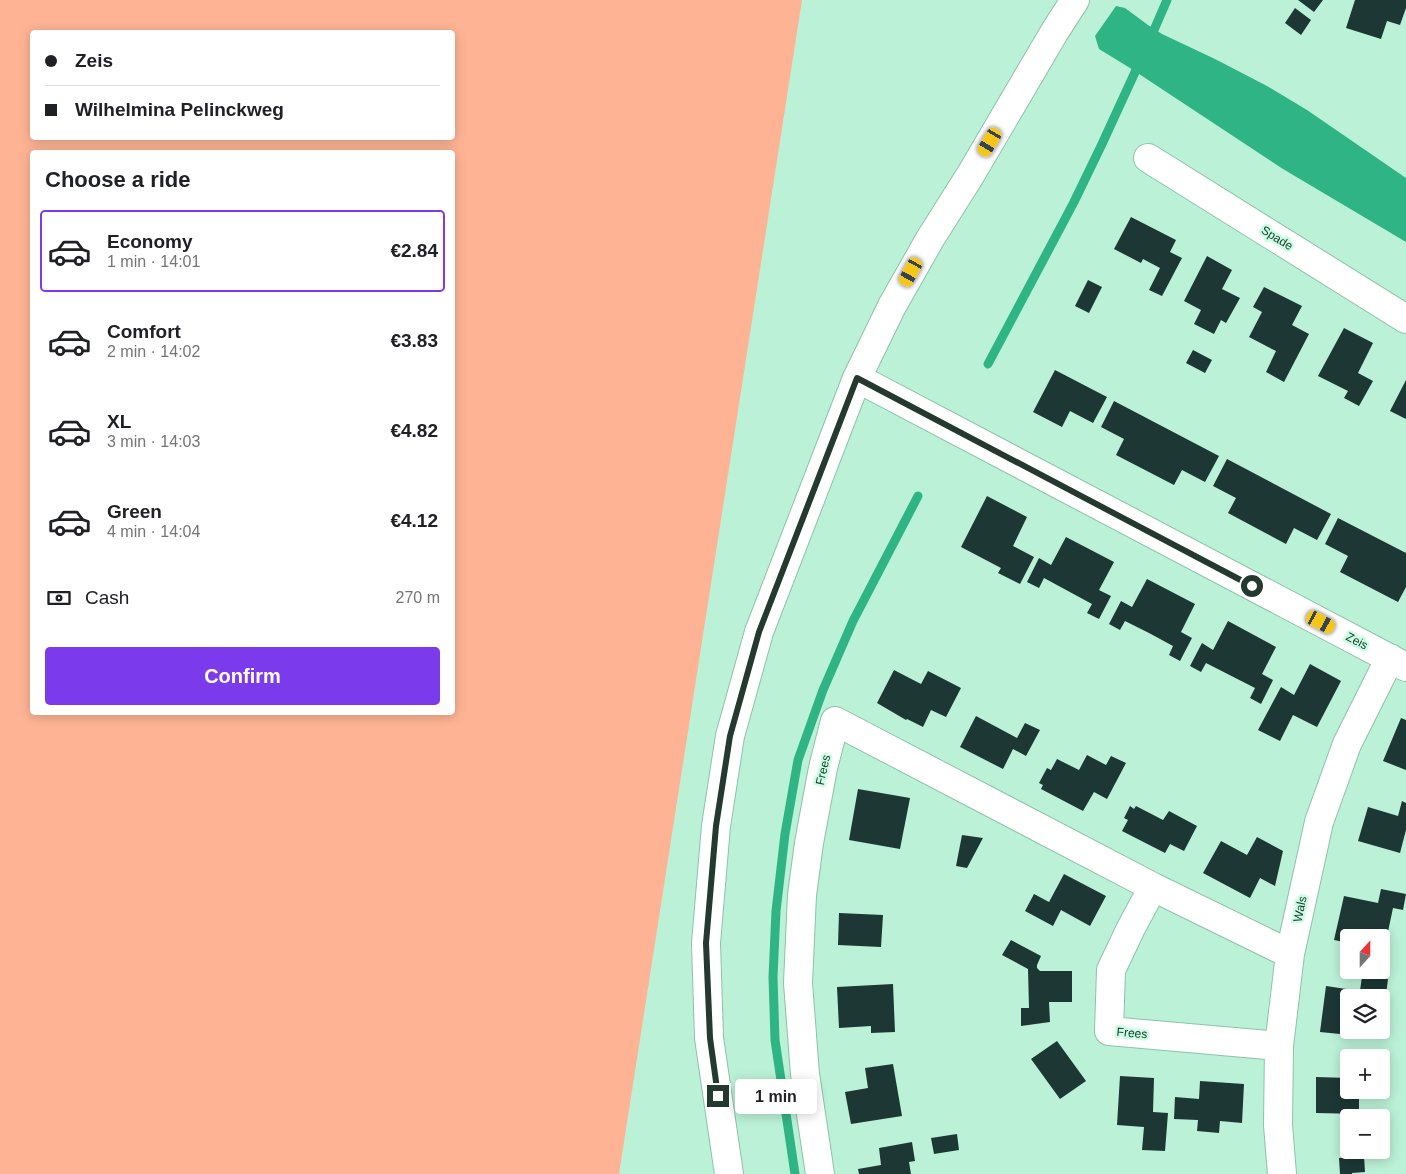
<!DOCTYPE html>
<meta charset="utf-8">
<style>
:root{--surface:#fff;--page:#f2f2f2;--text:#202124;--muted:#757577;--line:#e0e0e0;--accent:#7c3aed}
body{margin:0;font-family:Helvetica,sans-serif;background:var(--page);color:var(--text);height:100vh;display:flex;flex-direction:column;font-size:19px;white-space:nowrap}
*{box-sizing:border-box;margin:0}
p{font-size:16px;color:var(--muted)}
.icon{flex:none;width:28px;height:28px;fill:none;stroke:currentColor;stroke-width:2;stroke-linecap:round;stroke-linejoin:round}
.map{position:relative;flex:1;overflow:hidden}
.drawer{position:absolute;left:30px;top:150px;width:425px;height:565px;display:flex;flex-direction:column;background:var(--surface);border-radius:5px;box-shadow:0 2px 12px #0003}
.drawer>*{flex:none}
.banner{position:absolute;left:30px;top:30px;width:425px;height:110px;border-radius:5px;box-shadow:0 2px 12px #0003;display:grid;align-content:center;height:110px;padding:0 15px;background:var(--surface)}
.needle{width:32px;rotate:21deg}
.controls{position:absolute;left:1340px;top:929px;display:grid;gap:10px}
.controls a{display:grid;place-items:center;width:50px;height:50px;border-radius:5px;background:var(--surface);box-shadow:0 2px 12px #0003;font-size:25px}
.end{position:absolute;width:22px;height:22px;margin:-11px;border:6px solid #24392f;background:#fff;box-shadow:0 0 0 2px #fff}
.from{border-radius:50%}
.bubble{position:absolute;height:35px;border-radius:5px;background:var(--surface);box-shadow:0 2px 12px #0003;font-size:16px;font-weight:700;line-height:35px;text-align:center}
.car{position:absolute;width:15px;height:30px;margin:-15px -8px;border-radius:6px;box-shadow:0 0 4px 1px #0007;background:linear-gradient(#f5c518 24%,#345 0 40%,#f5c518 0 76%,#345 0 86%,#f5c518 0)}
.banner b{display:flex;align-items:center;gap:18px;height:48px;font-size:19px}
.banner b+b{border-top:1px solid var(--line)}
.banner i{width:12px;height:12px;background:var(--text)}
ul{padding:0;list-style:none}
li{display:flex;align-items:center;gap:15px;height:82px;margin:0 10px 8px;padding:0 5px;border:2px solid transparent;border-radius:5px}
li div{flex:1}
li b{display:block;font-size:19px}
li em{font-style:normal;font-weight:700}
li.current{border-color:var(--accent)}
li>.icon{width:45px;height:45px;stroke-width:1.5}
h2{padding:0 15px;font-size:22px;line-height:60px}
.pay{display:flex;align-items:center;gap:12px;height:55px;padding:0 15px;font-size:19px}
.pay p{margin-inline-start:auto}
.button{display:flex;gap:10px;margin-top:auto;padding:10px 15px}
.button a{flex:1;height:58px;border-radius:5px;background:var(--accent);color:#fff;font-size:20px;font-weight:700;line-height:58px;text-align:center}
.map>svg:first-child{display:block}
.green{fill:#feb494;fill-rule:evenodd}
.water{fill:#2fb485}
.lines{fill:none;stroke-linecap:round;stroke-linejoin:round}
.stream{stroke:#2fb485;stroke-width:9}
.building{fill:#1d3734}
.minor-casing{stroke:#8ec2a9;stroke-width:30}
.minor{stroke:#fff;stroke-width:28}
.route{stroke:#24392f;stroke-width:6}
.labels{text-anchor:middle;stroke-width:5;stroke-linejoin:round;paint-order:stroke}
.street-label{font-size:12px;fill:#24392f;stroke:#c8ffe4}
</style>
<div class="map">
<svg width="1406" height="1174" viewBox="0 0 1406 1174">
<rect width="100%" height="100%" fill="#bbf1d7"/>
<!-- green -->
<path class="green" d="M0,0H802L619,1174H0ZM32,32H452V138H32ZM32,152H452V712H32Z"/>
<!-- water -->
<path class="water" d="M1116,6L1125,8L1148,25L1162,34L1215,59L1267,86L1307,110L1406,178V242L1283,169L1130,68L1099,49L1095,36Z"/>
<g class="lines">
<!-- stream -->
<path class="stream" d="M1154,30L1167,0
M988,364L1074,202L1102,144L1136,70
M795,1174L775,1040L773,977L776,911L785,834L798,760L823,690L853,621L918,496"/>
</g>
<!-- building -->
<path class="building" d="M1298,0H1323L1314,12Z
M1355,0H1406V8L1400,25L1387,21L1381,39L1346,28Z
M1295,8L1311,20L1301,35L1285,23Z
M1131,217L1176,240L1170,252L1182,258L1162,296L1149,290L1160,268L1143,259L1141,263L1114,249Z
M1207,256L1232,270L1222,289L1240,298L1226,323L1221,320L1214,334L1194,324L1201,310L1184,301Z
M1088,280L1102,287L1089,313L1075,306Z
M1264,287L1302,306L1292,325L1309,334L1284,382L1266,372L1276,351L1249,337L1262,312L1253,307Z
M1344,328L1373,343L1358,373L1373,381L1359,406L1344,398L1348,391L1318,376Z
M1193,350L1212,360L1205,373L1186,363Z
M1055,370L1107,397L1093,423L1070,411L1062,427L1033,412Z
M1406,380V419L1390,411Z
M1114,401L1219,456L1205,482L1182,470L1174,485L1116,455L1124,439L1101,427Z
M1227,459L1331,514L1317,540L1294,528L1286,544L1228,513L1236,498L1213,486Z
M987,496L1027,517L1013,546L1034,557L1020,584L998,573L1001,568L961,547Z
M1338,518L1406,553V587L1398,602L1340,572L1348,556L1325,544Z
M1066,537L1114,562L1099,590L1111,596L1099,619L1087,613L1092,604L1044,578L1039,588L1027,582L1039,558L1051,565Z
M1147,579L1195,604L1181,632L1192,638L1180,661L1169,655L1173,646L1149,633L1125,621L1120,630L1109,624L1121,601L1132,607Z
M1228,621L1276,647L1262,674L1273,680L1261,704L1250,698L1255,688L1206,663L1201,672L1190,666L1202,643L1213,650Z
M1310,664L1341,681L1317,727L1293,715L1280,741L1258,730L1281,687L1294,695Z
M894,670L921,684L928,671L961,688L946,717L931,710L923,727L907,719L906,720L877,703Z
M976,716L1017,738L1025,723L1040,730L1026,756L1013,749L1003,769L960,747Z
M1401,718L1406,720V770L1383,761Z
M1087,755L1106,765L1111,756L1126,763L1107,799L1094,792L1083,811L1041,789L1043,785L1039,783L1047,768L1051,770L1057,759L1079,770Z
M858,789L910,798L900,849L849,840Z
M1402,801L1406,803V830L1400,853L1358,841L1368,807L1398,816Z
M1130,806L1134,809L1136,806L1163,820L1169,811L1197,826L1184,851L1170,844L1165,853L1122,831L1128,820L1124,818Z
M962,835L983,838L967,868L956,866Z
M1257,837L1283,851L1275,886L1260,878L1250,898L1203,873L1221,841L1247,855Z
M1064,874L1106,896L1090,926L1061,910L1053,926L1025,911L1034,894L1049,902Z
M1381,889L1406,894L1403,910L1393,908L1386,941L1381,940V938H1370L1356,935V938H1349V943L1334,940L1344,896L1378,903Z
M839,913L883,915L881,947L838,945Z
M1011,940L1041,956L1037,965V968L1040,971H1072V1002H1049L1050,1022L1021,1026V1008H1029L1028,969L1002,955Z
M1362,976L1388,979L1386,995L1376,993V998H1349V1025L1342,1024L1340,1034L1320,1032L1326,986L1360,991Z
M893,984L895,1032L871,1033V1026L839,1028L837,987Z
M1057,1041L1086,1081L1060,1099L1031,1059Z
M893,1064L902,1116L851,1124L845,1092L868,1088L865,1068Z
M1120,1076L1154,1078L1153,1112L1168,1113L1165,1151L1142,1150L1144,1127L1117,1125Z
M1316,1077L1349,1078V1090H1359V1114L1316,1113Z
M1200,1081L1244,1084L1242,1123L1220,1121L1219,1133L1197,1131L1198,1120L1174,1119L1175,1097L1199,1099Z
M957,1134L959,1150L934,1154L931,1138Z
M912,1142L915,1161L909,1162L911,1174H859L858,1169L881,1165L879,1148Z
M1364,1156L1365,1172L1352,1173V1174H1340L1339,1158Z"/>
<g class="lines">
<!-- minor casing -->
<g class="minor-casing">
<path id="minor" d="M1148,158L1406,319
M857,378L1406,667
M1153,887L1131,928L1111,970L1109,1031L1279,1046
M729,1174L709,1038L706,943L716,826L730,736L759,632L857,378L892,306L930,239L971,174L1055,31L1075,0
M820,1174L805,1074L798,983L802,895L809,843L823,768L835,721L1153,887L1290,954
M1282,1174L1278,1125L1279,1046L1290,954L1319,822L1347,744L1390,658"/>
</g>
<!-- minor -->
<use href="#minor" class="minor"/>
</g>
<g class="lines">
<!-- route -->
<path class="route" d="M718,1096L710,1038L706,943L716,826L730,736L759,632L857,378L1252,586"/>
</g>
<g class="labels">
<!-- street labels -->
<g class="street-label">
<text transform="translate(1277 238) rotate(32)" y="4">Spade</text>
<text transform="translate(1357 641) rotate(28)" y="4">Zeis</text>
<text transform="translate(823 770) rotate(-77)" y="4">Frees</text>
<text transform="translate(1300 909) rotate(-78)" y="4">Wals</text>
<text transform="translate(1132 1033) rotate(5)" y="4">Frees</text>
</g>
</g>
</svg>
<div class="controls">
<a><svg class="needle" viewBox="-14 -14 28 28"><path d="M0-13l5 13h-10z" fill="#e53935"/><path d="M0 13l5-13h-10z" fill="#757577"/></svg></a>
<a><svg class="icon" aria-label="layers" viewBox="0 0 24 24"><path d="M12 4l9 5-9 5-9-5zM3 14l9 5 9-5"/></svg></a>
<a>+</a>
<a>−</a>
</div>
<i class="end from" style="left:1252px;top:586px"></i>
<i class="end" style="left:718px;top:1096px"></i>
<div class="bubble" style="left:735px;top:1079px;width:82px">1 min</div>
<i class="car" style="left:990px;top:142px;rotate:211deg"></i>
<i class="car" style="left:911px;top:272px;rotate:209deg"></i>
<i class="car" style="left:1321px;top:622px;rotate:118deg"></i>
<div class="banner">
<b><i class="from"></i>Zeis</b>
<b><i></i>Wilhelmina Pelinckweg</b>
</div>
<section class="drawer">
<h2>Choose a ride</h2>
<ul>
<li class="current"><svg class="icon" aria-label="car" viewBox="0 0 24 24"><path d="M5 17H2v-5l4-1 3-4h7l3 4 3 1v5h-3M9 17h6M6 11h13"/><circle cx="7" cy="17" r="2"/><circle cx="17" cy="17" r="2"/></svg><div><b>Economy</b><p>1 min · 14:01</p></div><em>€2.84</em></li>
<li><svg class="icon" aria-label="car" viewBox="0 0 24 24"><path d="M5 17H2v-5l4-1 3-4h7l3 4 3 1v5h-3M9 17h6M6 11h13"/><circle cx="7" cy="17" r="2"/><circle cx="17" cy="17" r="2"/></svg><div><b>Comfort</b><p>2 min · 14:02</p></div><em>€3.83</em></li>
<li><svg class="icon" aria-label="car" viewBox="0 0 24 24"><path d="M5 17H2v-5l4-1 3-4h7l3 4 3 1v5h-3M9 17h6M6 11h13"/><circle cx="7" cy="17" r="2"/><circle cx="17" cy="17" r="2"/></svg><div><b>XL</b><p>3 min · 14:03</p></div><em>€4.82</em></li>
<li><svg class="icon" aria-label="car" viewBox="0 0 24 24"><path d="M5 17H2v-5l4-1 3-4h7l3 4 3 1v5h-3M9 17h6M6 11h13"/><circle cx="7" cy="17" r="2"/><circle cx="17" cy="17" r="2"/></svg><div><b>Green</b><p>4 min · 14:04</p></div><em>€4.12</em></li>
</ul>
<div class="pay"><svg class="icon" aria-label="cash" viewBox="0 0 24 24"><path d="M3 7h18v10H3z"/><circle cx="12" cy="12" r="2"/></svg>Cash<p>270 m</p></div>
<div class="button"><a>Confirm</a></div>
</section>
</div>
